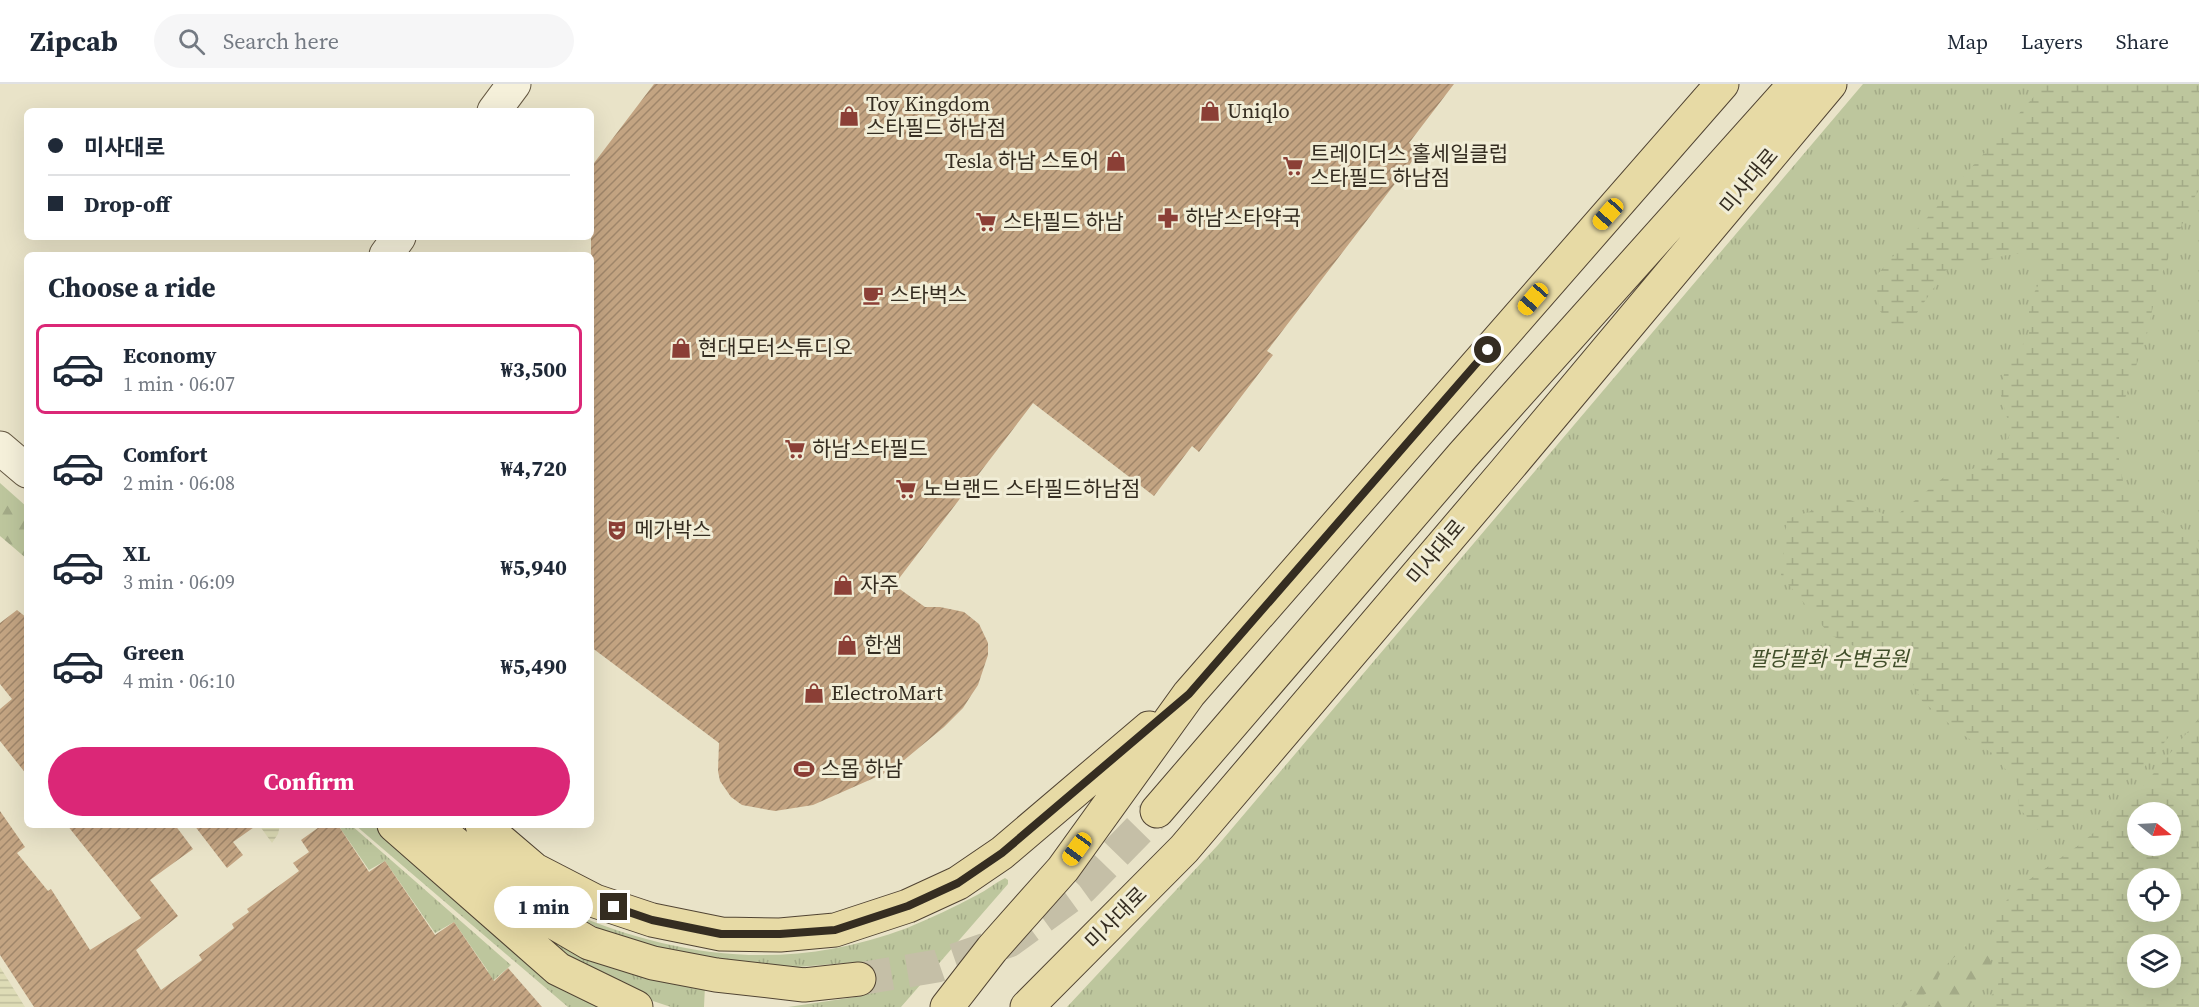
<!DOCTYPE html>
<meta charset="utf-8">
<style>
:root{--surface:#fff;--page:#f6f6f7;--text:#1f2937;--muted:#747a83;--line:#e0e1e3;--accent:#db2777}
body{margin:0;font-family:"Source Serif 4","Noto Sans KR",serif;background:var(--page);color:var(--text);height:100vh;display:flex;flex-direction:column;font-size:22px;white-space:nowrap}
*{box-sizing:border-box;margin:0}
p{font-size:20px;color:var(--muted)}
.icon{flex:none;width:33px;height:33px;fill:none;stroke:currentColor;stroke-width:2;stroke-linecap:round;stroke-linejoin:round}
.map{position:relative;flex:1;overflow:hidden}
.details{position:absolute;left:24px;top:168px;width:570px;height:576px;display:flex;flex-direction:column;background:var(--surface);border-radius:9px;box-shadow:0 6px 24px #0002}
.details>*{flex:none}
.hud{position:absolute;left:24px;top:24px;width:570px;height:132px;border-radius:9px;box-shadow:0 6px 24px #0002;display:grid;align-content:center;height:132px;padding:0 24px;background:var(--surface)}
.needle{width:39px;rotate:108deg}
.buttons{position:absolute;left:2127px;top:718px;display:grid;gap:12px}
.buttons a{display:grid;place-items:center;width:54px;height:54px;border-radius:50%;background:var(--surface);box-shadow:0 6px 24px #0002;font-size:30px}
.end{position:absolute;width:27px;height:27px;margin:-14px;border:8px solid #352d21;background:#fff;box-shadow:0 0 0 3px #fff}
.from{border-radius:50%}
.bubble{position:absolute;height:42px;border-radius:21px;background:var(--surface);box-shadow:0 6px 24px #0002;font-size:20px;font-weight:700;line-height:42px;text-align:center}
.car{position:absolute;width:18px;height:36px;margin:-18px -9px;border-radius:8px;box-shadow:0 0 4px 2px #0007;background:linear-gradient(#f5c518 24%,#345 0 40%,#f5c518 0 76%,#345 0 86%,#f5c518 0)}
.hud b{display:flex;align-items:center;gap:21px;height:57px;font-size:22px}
.hud b+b{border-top:2px solid var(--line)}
.hud i{width:15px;height:15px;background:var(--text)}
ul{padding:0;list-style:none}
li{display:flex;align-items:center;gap:18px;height:90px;margin:0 12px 9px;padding:0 12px;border:3px solid transparent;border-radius:9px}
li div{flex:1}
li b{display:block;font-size:22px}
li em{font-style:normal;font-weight:700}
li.selected{border-color:var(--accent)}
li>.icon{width:54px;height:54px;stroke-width:1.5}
h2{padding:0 24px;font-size:27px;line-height:72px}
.cta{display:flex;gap:12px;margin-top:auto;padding:12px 24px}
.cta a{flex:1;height:69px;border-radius:36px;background:var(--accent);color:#fff;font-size:24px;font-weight:700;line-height:69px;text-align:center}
header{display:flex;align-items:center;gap:36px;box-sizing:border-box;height:84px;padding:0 30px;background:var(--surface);border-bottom:2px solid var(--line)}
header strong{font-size:28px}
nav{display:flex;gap:33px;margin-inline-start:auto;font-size:21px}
.search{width:420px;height:54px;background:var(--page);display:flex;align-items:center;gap:15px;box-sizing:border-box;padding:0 21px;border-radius:33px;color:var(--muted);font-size:22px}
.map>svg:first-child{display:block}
.farmland{fill:url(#farmland-rules)}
.grass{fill:url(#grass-tufts);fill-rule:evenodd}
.forest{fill:url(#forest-firs)}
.wetland{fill:url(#wetland-marsh);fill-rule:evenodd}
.building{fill:url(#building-hatch)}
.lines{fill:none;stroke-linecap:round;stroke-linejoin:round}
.primary-tunnel{stroke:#c5bfa7;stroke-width:33;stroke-dasharray:33 16;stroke-linecap:butt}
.secondary-casing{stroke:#655842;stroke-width:35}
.primary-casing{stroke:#514433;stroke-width:35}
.secondary{stroke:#f5f0da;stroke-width:33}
.primary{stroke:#e7daa5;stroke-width:33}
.route{stroke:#352d21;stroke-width:8}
.labels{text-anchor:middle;stroke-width:6;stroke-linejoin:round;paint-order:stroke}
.poi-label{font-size:21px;fill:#352d21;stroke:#f1edd6;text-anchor:start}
.street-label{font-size:21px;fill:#352d21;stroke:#f1edd6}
.park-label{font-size:21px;font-style:italic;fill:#414f2a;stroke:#f1edd6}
</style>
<header>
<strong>Zipcab</strong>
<div class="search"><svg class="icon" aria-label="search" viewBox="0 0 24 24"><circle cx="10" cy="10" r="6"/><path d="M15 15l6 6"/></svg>Search here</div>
<nav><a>Map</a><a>Layers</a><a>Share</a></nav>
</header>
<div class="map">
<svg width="2199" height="923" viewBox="0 0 2199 923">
<defs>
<pattern id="farmland-rules" width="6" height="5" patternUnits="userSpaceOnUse" patternTransform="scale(1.5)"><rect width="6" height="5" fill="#dedcb6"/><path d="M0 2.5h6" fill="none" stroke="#bfbd9c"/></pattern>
<pattern id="grass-tufts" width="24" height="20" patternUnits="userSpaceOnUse" patternTransform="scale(1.5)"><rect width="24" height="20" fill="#bdc69d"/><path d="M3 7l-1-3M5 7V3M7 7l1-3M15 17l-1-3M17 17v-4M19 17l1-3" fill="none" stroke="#a3aa87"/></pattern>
<pattern id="forest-firs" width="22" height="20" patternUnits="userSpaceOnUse" patternTransform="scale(1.5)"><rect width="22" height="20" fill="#bdc69d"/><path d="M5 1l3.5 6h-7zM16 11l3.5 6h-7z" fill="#a3aa87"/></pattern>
<pattern id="wetland-marsh" width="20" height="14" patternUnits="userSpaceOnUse" patternTransform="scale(1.5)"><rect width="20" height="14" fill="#bdc69d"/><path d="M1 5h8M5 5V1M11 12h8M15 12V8" fill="none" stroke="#a3aa87"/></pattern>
<pattern id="building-hatch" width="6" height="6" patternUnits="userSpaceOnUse" patternTransform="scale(1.5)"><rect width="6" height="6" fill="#c3a482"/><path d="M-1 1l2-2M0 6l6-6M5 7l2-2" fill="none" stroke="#9f866a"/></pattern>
</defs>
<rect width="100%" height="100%" fill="#e9e3c8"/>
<!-- farmland -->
<path class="farmland" d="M259,741H280L278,750L272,759Z
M0,883L25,923H0Z"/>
<!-- grass -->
<path class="grass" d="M1863,0H2199V923H1067L1218,761ZM2138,729H2170V762H2138ZM2138,795H2170V828H2138ZM2138,861H2170V894H2138Z
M338,741H351L511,881L463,923H445L488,887L454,838L435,849L385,777L369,786Z
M355,741H376L497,845L603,923H568Z
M1005,794L1008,796V800L901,923H788L862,912L857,878L786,884L679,872L602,846L560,824C675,875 787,889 907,844C931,834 955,823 977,811C987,806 995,799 1005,794Z
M511,823L705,902L704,923H671L641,913L576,880Z"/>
<!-- forest -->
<path class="forest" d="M0,399L27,423V475L0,452Z
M1964,857H1966V862L1943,884L1932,906L1904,923H1894Z
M1987,865C1999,888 1982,906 1968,923H1928C1951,911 1954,876 1987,865Z"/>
<!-- wetland -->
<path class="wetland" d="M2045,0H2199V106L2191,119L2158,199L2147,250L2119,332V377L2126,412L2157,423L2188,450L2199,467V616L2137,692H2124L2107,714L2051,752L2039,747L2019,724L2017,699L1992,669L1960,649L1922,617L1897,570L1867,568L1830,551L1781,491L1787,435L1848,415L1893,434L1948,390L1995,380L2011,348L2000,308L2007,277L2029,254V218L2045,189L2030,168L2007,171L1946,186L1902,251L1879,226L1876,192Z
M2199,634V923H1982L1997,905L2000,892L1995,852L1990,839L1994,829L2023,800L2079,761L2117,729L2144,701ZM2138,729H2170V762H2138ZM2138,795H2170V828H2138ZM2138,861H2170V894H2138Z"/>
<!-- building -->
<path class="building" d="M654,0H1454L1409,59L1420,67L1267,267L1273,271L1199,368L1192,362L1154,412L1033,319L894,501L925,523H940L964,528L979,540L988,559V571L978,601L972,610L963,624L944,643L903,677L883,690L813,721L775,727L742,721L731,713L720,697L718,687L719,659L591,563V83Z
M17,526L27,534V691L0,657V625L12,615L0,600V539Z
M0,727L25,763L17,769L48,807L51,805L90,866L141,834L67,741H175L193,765L150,796L178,832L136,866L161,906L202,876L199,871L234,844L232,840L249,828L247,825L299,787L293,779L309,768L301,756L322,741H338L369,788L385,777L435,851L454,838L494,897L508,884L542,923H34L0,871Z
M194,741H257L233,758L243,771L227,784Z"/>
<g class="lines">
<!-- primary-tunnel -->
<path class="primary-tunnel" d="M859,895L937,882L1009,857L1082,804L1157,727"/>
<!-- secondary casing -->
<g class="secondary-casing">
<path id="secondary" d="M494,27L514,0
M386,171L399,153
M0,364L27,387"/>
</g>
<!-- primary casing -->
<g class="primary-casing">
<path id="primary" d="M1157,727L1463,371L1795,0
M394,741L558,885L636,923
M433,741L541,831L589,859L653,879L716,891L804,901L859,895
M482,741L535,786L595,817L652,836L721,850L780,851L835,846L908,822L958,799L1002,769L1149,644
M947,923L992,865L1063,785L1189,610L1722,0
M1027,923L1184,765L1504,389L1830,0"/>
</g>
<!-- secondary -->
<use href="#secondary" class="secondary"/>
<!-- primary -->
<use href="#primary" class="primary"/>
</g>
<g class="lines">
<!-- route -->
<path class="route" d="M614,823L652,836L721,850H780L835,846L908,822L958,799L1002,769L1189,610L1488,266"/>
</g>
<!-- icons -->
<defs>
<g id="shop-bare" transform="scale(1.62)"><path d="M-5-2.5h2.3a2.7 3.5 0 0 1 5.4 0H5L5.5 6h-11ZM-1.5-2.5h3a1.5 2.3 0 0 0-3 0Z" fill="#8b3f36" stroke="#f1edd6" stroke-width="2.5" paint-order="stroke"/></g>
<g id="supermarket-bare" transform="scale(1.62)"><path d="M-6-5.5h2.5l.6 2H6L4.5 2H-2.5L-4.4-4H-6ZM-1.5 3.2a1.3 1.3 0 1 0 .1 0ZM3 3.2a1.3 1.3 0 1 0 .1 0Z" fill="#8b3f36" stroke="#f1edd6" stroke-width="2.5" paint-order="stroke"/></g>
<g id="pharmacy-bare" transform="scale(1.62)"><path d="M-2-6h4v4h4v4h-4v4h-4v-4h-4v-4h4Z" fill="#8b3f36" stroke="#f1edd6" stroke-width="2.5" paint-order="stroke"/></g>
<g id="cafe-bare" transform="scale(1.62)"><path d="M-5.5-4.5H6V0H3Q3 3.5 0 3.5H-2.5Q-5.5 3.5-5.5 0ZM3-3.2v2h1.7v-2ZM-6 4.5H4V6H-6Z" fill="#8b3f36" stroke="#f1edd6" stroke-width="2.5" paint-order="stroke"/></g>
<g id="theatre-bare" transform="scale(1.62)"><path d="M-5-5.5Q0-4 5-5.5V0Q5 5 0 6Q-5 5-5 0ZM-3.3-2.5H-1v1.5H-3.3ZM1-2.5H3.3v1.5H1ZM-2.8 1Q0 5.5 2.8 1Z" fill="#8b3f36" stroke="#f1edd6" stroke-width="2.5" paint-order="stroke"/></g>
<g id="stadium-bare" transform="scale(1.62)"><path d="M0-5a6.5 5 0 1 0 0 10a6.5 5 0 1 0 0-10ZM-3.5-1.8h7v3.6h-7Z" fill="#8b3f36" stroke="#f1edd6" stroke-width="2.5" paint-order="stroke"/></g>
</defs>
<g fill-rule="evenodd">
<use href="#shop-bare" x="1210" y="27"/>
<use href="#shop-bare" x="849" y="32"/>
<use href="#shop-bare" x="1116" y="77"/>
<use href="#supermarket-bare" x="1293" y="82"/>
<use href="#pharmacy-bare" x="1168" y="134"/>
<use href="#supermarket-bare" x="986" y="138"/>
<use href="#cafe-bare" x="873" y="211"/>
<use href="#shop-bare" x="681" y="264"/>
<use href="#supermarket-bare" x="795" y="365"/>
<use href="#supermarket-bare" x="906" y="405"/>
<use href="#theatre-bare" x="617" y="446"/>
<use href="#shop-bare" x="843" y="501"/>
<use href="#shop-bare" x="847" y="561"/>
<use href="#shop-bare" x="814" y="609"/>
<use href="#stadium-bare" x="804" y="685"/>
</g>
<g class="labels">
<!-- poi labels -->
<g class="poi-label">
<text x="866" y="27">Toy Kingdom<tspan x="866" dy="24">스타필드 하남점</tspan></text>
<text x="1227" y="34">Uniqlo</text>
<text x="1310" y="77">트레이더스 홀세일클럽<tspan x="1310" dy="24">스타필드 하남점</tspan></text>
<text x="1099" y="84" text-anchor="end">Tesla 하남 스토어</text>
<text x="1185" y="141">하남스타약국</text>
<text x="1003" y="145">스타필드 하남</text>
<text x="890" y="218">스타벅스</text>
<text x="698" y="271">현대모터스튜디오</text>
<text x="812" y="372">하남스타필드</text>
<text x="923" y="412">노브랜드 스타필드하남점</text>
<text x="634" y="453">메가박스</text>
<text x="860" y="508">자주</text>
<text x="864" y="568">한샘</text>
<text x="831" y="616">ElectroMart</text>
<text x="821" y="692">스몹 하남</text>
</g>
<!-- street labels -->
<g class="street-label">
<text transform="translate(1749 97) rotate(-50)" y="7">미사대로</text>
<text transform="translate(1436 468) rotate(-50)" y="7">미사대로</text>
<text transform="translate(1116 834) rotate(-45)" y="7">미사대로</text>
</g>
<!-- park labels -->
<g class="park-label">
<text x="1829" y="582">팔당팔화 수변공원</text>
</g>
</g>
</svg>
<div class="buttons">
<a><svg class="needle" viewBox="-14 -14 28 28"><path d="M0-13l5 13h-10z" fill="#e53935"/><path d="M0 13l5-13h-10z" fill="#747a83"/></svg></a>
<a><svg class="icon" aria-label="locate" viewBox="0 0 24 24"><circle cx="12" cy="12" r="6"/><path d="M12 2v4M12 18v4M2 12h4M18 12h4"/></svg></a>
<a><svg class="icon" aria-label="layers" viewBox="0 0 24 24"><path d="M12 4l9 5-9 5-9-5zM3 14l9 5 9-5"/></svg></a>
</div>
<i class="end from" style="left:1488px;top:266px"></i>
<i class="end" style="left:614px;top:823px"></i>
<div class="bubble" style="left:494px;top:802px;width:99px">1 min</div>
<i class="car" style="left:1608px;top:130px;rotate:222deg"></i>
<i class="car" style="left:1533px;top:215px;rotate:221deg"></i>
<i class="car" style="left:1077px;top:765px;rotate:216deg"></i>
<div class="hud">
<b><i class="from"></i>미사대로</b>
<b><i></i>Drop-off</b>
</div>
<section class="details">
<h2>Choose a ride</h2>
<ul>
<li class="selected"><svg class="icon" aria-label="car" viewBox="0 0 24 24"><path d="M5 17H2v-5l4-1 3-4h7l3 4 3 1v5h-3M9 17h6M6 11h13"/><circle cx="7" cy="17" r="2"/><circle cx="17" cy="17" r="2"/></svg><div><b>Economy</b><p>1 min · 06:07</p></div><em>₩3,500</em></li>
<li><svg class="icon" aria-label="car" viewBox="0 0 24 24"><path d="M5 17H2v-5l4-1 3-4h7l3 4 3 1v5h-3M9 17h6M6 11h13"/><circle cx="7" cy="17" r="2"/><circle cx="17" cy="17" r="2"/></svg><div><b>Comfort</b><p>2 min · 06:08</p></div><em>₩4,720</em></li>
<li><svg class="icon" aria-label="car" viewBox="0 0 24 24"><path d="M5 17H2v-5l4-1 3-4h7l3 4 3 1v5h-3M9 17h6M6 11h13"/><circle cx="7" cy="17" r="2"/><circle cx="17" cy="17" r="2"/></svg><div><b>XL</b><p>3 min · 06:09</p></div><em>₩5,940</em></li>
<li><svg class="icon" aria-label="car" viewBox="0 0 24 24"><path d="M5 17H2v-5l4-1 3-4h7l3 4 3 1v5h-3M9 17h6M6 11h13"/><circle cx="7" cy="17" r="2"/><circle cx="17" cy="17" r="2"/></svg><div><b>Green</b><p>4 min · 06:10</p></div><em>₩5,490</em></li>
</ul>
<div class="cta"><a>Confirm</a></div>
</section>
</div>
